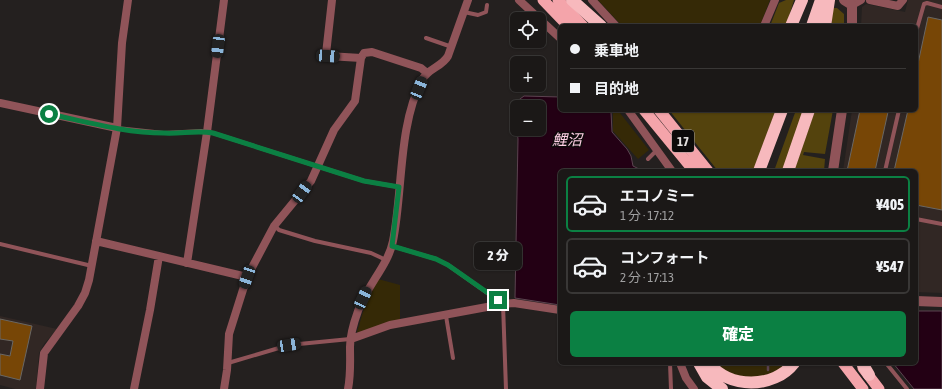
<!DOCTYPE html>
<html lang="ja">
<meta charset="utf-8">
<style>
:root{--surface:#1b1817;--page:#282524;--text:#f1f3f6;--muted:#a0a0a1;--line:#393736;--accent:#0b8043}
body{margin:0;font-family:"Asap Condensed","Noto Sans JP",sans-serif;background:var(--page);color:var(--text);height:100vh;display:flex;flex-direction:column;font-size:15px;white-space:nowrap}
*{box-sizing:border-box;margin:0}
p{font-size:13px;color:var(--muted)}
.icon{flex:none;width:22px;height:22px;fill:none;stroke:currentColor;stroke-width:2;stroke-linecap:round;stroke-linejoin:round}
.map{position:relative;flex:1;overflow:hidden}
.side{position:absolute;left:558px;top:169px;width:360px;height:196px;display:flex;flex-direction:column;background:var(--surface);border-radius:6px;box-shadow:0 1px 3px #0004,0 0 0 1px var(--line)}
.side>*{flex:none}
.top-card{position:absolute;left:558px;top:24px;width:360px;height:88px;border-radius:6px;box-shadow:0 1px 3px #0004,0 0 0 1px var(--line);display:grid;align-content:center;height:88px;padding:0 12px;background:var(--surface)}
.controls{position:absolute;left:510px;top:12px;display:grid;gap:8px}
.controls a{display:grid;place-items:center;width:36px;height:36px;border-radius:6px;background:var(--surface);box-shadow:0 1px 3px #0004,0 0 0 1px var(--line);font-size:20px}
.end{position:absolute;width:18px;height:18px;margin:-9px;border:5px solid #0b8043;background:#fff;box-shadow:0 0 0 2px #fff}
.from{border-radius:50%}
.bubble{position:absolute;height:28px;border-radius:6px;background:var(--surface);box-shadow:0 1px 3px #0004,0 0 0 1px var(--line);font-size:13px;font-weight:800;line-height:28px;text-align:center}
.car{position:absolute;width:12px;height:24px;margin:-12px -6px;border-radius:5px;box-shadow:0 0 3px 1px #0007;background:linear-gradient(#222 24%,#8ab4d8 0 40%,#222 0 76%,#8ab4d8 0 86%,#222 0)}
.top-card b{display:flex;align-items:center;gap:14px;height:38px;font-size:15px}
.top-card b+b{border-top:1px solid var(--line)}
.top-card i{width:10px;height:10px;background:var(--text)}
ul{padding:7px 0 0;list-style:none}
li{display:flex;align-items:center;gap:12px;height:56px;margin:0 8px 6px;padding:0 4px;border:2px solid var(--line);border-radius:6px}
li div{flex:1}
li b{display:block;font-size:15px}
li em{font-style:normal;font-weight:800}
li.selected{border-color:var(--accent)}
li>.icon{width:36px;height:36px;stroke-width:1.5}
.primary-button{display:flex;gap:8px;margin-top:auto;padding:8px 12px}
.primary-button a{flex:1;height:46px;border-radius:6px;background:var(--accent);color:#fff;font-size:16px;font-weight:800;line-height:46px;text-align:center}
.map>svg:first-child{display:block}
.built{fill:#312724}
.green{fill:#352906}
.forest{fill:#54430d}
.water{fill:#230014;stroke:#5c4350;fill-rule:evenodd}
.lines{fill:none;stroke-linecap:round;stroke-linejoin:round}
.stream{stroke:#5c4350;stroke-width:2.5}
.building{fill:#774606;stroke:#6a6764}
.service{stroke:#905459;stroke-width:4}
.minor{stroke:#905459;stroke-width:8}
.tertiary{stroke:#905459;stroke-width:10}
.trunk{stroke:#f4a4aa;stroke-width:11}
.motorway{stroke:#f7b9bd;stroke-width:12}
.route{stroke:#0b8043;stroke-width:5}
.labels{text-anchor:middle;stroke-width:3;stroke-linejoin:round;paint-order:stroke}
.shield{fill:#0c0a0a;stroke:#a19e9e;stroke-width:1}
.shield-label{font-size:13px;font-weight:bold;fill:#e1dedd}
.water-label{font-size:15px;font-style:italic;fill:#fecee4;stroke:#0c0a0a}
</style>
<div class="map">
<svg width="942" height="389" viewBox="0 0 942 389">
<rect width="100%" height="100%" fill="#24201f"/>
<!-- built -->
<path class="built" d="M908,0H942V293L916,292V171H843L852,110H916V26H861L862,7L866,4L905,12Z
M0,316L57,329L44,344L39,353L36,389H15L0,385Z"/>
<!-- green -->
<path class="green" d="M598,0H770L760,26H622Z
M615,110L620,113L649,150L638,159L613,131V112Z
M378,279L400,285V320L358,333L357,332L366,302Z
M716,363H786L777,374L737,381Z"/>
<!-- forest -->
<path class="forest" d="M786,0H794L786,26H770L779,3Z
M833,8H837L844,14V26H831Z
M669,110H776L753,171H718Z
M796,110H804L785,171H774Z
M815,110H833L825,154L804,152L803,155L825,159L824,171H794Z"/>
<!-- water -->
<path class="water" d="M524,96L560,97V110H609L611,112L612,132L627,149L631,156L633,166L643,171H560V305L515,298L518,139L515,116L516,102ZM517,107H539V129H517Z
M916,311H942V389H914L893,363H916Z"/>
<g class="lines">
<!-- stream -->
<path class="stream" d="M768,370V363"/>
</g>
<!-- building -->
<path class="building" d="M928,17L942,20V210L916,205V171H894L908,110H916V73Z
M860,110L888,112L875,171H847Z
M0,319L32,326L20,380L0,375V354L10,356L13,341L0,339Z"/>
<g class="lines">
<!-- service -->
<path class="service" d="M464,12L478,15L486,12L487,5
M916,32L924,4L927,3L942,7
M426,38L452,47
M117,128L164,133L201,131L213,133L364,181L399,187
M648,159L656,151
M885,171L899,110
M916,219L942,224
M275,226L279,230L315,241L371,253L386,260
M0,244L92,266
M392,246L436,259L448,265L503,304L506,389
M446,316L453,358
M228,363L289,345L350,339
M670,363L671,389
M886,363L907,389"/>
<!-- minor -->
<path class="minor" d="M332,0L326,54L328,56L361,58
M519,0L560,38
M592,0L616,26
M870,0L898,6L903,0
M852,5L861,0
M764,26L775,0
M0,103L117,128
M628,110L672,171
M96,241L247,277
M187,263L207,132L224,0
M351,339L390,325L503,304L514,303L560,310
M680,363L686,378L694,389
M40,389L44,353L78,306L85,293L89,280L117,128L122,43L128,0
M134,389L150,310L159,256
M224,389L227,370L229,334L247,277L274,226L311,181L334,130L355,101L361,58L364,53L372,52L421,68L427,73
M348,389C351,374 350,362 350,347C350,335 354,322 358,311C367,285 388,266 393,241C403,191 398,126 422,80C428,68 442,67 448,56L468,0"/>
<!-- tertiary -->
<path class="tertiary" d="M844,0L852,5V26
M833,171L842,110
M916,301L942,302"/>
<!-- trunk -->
<path class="trunk" d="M543,0L568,26
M558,0L583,26
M644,110L694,171
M659,110L708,171
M843,363L863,389
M863,368L879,389"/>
<!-- motorway -->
<path class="motorway" d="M572,0L601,26
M791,26L802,0
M812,26L821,0
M825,26L829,0
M759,171L782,110
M788,171L809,110
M699,363L707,377L722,389
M709,363C728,389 774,389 794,363
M862,363L869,375"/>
</g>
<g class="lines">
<!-- route -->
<path class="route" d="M49,114C87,122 126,133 164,133C181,134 197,130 213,133L364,181L399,187L392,246L436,259L448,265L498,300"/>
</g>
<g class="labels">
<!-- shield labels -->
<rect class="shield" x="672" y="130" width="22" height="22" rx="3"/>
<g class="shield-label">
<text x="683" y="146">17</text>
</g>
<!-- water labels -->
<g class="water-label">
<text x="567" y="145">鯉沼</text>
</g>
</g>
</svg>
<div class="controls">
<a><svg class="icon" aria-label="locate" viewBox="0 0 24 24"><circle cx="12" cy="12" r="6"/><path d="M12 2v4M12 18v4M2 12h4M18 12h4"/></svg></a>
<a>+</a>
<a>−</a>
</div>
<i class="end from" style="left:49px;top:114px"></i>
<i class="end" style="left:498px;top:300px"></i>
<div class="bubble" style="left:474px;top:242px;width:48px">2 分</div>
<i class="car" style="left:218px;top:46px;rotate:187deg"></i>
<i class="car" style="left:328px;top:56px;rotate:94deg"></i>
<i class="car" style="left:419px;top:88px;rotate:22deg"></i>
<i class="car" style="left:302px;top:192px;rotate:36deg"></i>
<i class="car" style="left:247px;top:277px;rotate:199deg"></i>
<i class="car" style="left:363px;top:298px;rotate:25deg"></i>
<i class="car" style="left:289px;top:345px;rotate:81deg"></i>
<div class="top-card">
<b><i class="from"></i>乗車地</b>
<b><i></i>目的地</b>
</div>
<section class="side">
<ul>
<li class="selected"><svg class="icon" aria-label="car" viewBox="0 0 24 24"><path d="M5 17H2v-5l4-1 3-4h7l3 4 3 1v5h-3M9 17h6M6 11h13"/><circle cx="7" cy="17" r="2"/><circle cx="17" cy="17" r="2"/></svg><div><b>エコノミー</b><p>1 分 · 17:12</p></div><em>¥405</em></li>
<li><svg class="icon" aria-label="car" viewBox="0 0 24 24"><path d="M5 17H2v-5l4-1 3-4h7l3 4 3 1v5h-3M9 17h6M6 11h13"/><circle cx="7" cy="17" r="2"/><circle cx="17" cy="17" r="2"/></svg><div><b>コンフォート</b><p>2 分 · 17:13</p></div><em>¥547</em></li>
</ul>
<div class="primary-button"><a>確定</a></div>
</section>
</div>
